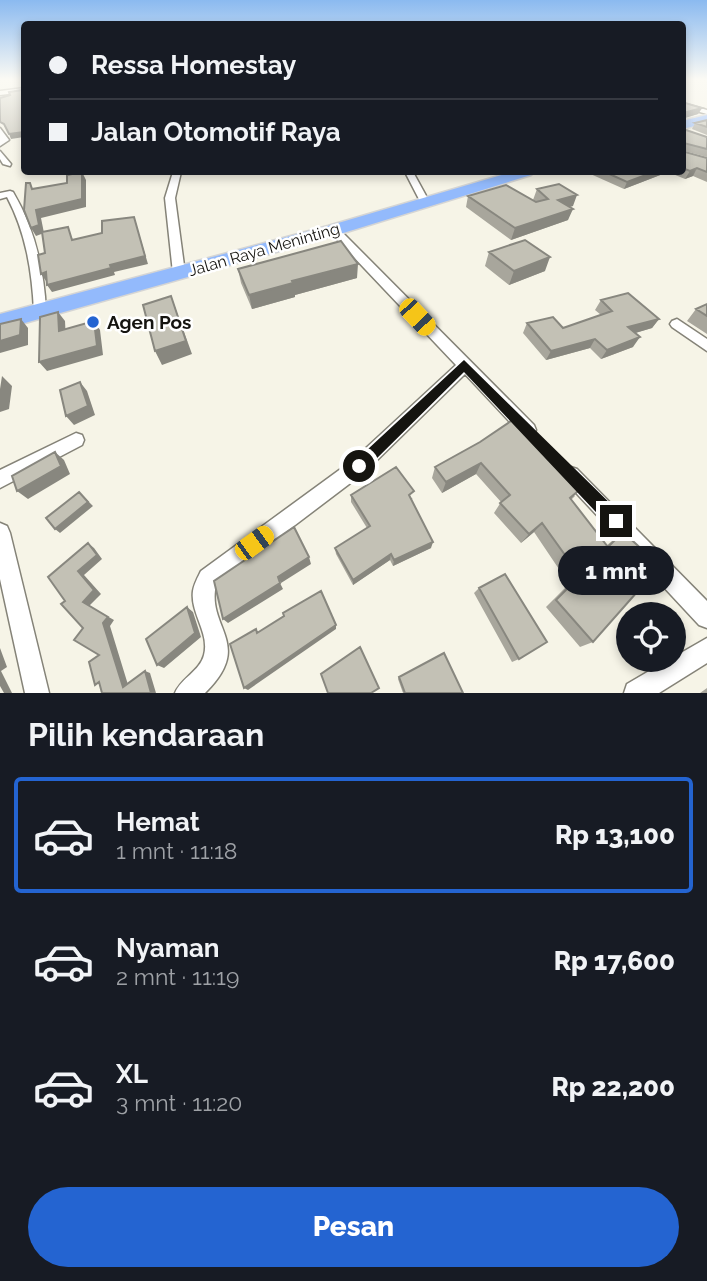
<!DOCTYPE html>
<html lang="id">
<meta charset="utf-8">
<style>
:root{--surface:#171b24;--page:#242831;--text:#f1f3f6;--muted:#9ea1a6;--line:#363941;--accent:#2464d1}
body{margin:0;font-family:Raleway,sans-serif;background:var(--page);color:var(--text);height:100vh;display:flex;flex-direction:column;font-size:26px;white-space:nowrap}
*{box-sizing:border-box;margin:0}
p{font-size:23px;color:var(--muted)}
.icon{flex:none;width:38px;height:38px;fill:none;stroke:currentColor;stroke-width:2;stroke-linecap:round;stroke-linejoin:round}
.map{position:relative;height:693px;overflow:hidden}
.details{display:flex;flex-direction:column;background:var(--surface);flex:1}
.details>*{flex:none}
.guide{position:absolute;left:21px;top:21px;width:665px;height:154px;border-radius:7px;box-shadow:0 4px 10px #0003;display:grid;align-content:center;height:154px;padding:0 28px;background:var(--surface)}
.tools{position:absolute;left:616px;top:602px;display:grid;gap:14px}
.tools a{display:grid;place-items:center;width:70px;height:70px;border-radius:50%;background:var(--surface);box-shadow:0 4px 10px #0003;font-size:35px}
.end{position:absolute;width:32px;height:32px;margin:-16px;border:9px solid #151410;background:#fff;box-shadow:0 0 0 4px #fff}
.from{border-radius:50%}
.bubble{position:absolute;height:49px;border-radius:24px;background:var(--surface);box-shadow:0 4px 10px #0003;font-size:23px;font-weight:800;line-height:49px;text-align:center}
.car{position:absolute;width:21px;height:42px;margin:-21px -10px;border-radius:9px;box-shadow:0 0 5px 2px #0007;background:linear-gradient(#f5c518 24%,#345 0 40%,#f5c518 0 76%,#345 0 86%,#f5c518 0)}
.guide b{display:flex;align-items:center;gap:24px;height:66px;font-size:26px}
.guide b+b{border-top:2px solid var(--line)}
.guide i{width:18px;height:18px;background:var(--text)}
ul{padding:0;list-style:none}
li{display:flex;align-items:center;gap:21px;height:116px;margin:0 14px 10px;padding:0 14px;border:4px solid transparent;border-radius:7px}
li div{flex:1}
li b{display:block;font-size:26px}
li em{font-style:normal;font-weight:800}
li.active{border-color:var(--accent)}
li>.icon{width:63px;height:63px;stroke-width:1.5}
h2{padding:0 28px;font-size:32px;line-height:84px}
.action{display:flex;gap:14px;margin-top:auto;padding:14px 28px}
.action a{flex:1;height:80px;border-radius:42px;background:var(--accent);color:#fff;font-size:28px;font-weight:800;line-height:80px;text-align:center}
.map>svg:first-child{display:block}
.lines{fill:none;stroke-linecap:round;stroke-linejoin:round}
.street-casing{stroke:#858378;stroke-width:3}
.highway-casing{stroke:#d5d5d4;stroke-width:3}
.street{fill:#fff;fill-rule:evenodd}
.highway{fill:#93bafc;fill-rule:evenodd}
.wall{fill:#a8a69c}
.shaded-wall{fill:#88877f}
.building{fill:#c3c1b5;stroke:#88877f;stroke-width:2}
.route{fill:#151410}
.poi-dot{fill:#2464d1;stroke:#fff;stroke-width:2.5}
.labels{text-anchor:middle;stroke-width:5;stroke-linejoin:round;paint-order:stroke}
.far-street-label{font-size:16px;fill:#151410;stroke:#fff}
.poi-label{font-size:19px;font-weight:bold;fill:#151410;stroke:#fff;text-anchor:start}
</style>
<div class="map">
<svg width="707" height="693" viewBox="0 0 707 693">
<rect width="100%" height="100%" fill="#f6f4e7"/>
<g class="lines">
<!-- street casing -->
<g class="street-casing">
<path id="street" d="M24,88V92L0,95V91Z
M682,103L707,110V114L682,107Z
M0,128L9,140L0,146Z
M0,151L11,164L10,166L3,164L0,159Z
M173,172H181L175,198L185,273L179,277L173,273L165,198Z
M405,172H413L430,203L428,205H422Z
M10,191L13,192C35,229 44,269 46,311L40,315L34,311C32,271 26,233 7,197L0,199V193Z
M334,227L338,228L534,425L536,430L534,435L528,437L522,435L465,374L365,472L216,585C206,628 255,644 205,693H175C181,678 200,671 204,655C210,633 190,613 193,591C194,584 198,577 201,571L353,460L456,365L330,232V228Z
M677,319L707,339V351L672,327L670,324L672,321Z
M76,433L82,435L84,440L82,445L0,488V470Z
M571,467L577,469L707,601V628L699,625L565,481L562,475L565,469Z
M0,523L7,526L10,533L49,693H25L0,579Z
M707,638V663L659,693H624L627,684L668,660H674V657Z"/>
</g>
<!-- highway casing -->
<g class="highway-casing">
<path id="highway" d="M707,115V123L682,129V121Z
M512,172H534L531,175L340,234L0,330V314L328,226Z"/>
</g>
<!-- street -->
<use href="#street" class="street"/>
<!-- highway -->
<use href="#highway" class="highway"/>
</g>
<!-- wall -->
<path class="wall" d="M682,98L685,103L702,108L698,114L683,118V129L707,137V157L685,151V152L707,158V182L693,176L685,179L668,172H682Z
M707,120V135L692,129L695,123Z
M586,172H668L624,189Z
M537,189L573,206L569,207L568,220L511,240L466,207L468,196L533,200Z
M489,252L545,271L509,285L485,266Z
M238,269L357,278L295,295V297L252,309L241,283Z
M601,300L659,319L652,328L635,333L633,347L601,359L590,348L546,360L523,333L527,323L563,328L601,315L595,310Z
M707,304V334L687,321L696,309Z
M480,442L575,496L571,500L606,546L623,532L593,642L580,647L546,607L569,584L534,532L521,543L494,513L501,502L476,474L442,493L432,478L435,467Z
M351,495L413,498L411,499L431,548L393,566L390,560L353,585L336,554L335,548L367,528L351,502Z
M479,588L519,659L512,662L474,593Z
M399,677L463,693H403L398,679Z
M707,688V693H700Z"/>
<!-- shaded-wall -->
<path class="shaded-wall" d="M702,108L698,114L682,119L683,113Z
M24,132V137L11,139L9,134Z
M697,168L693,176L685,179L690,171Z
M82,172L86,180V207L41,218L44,233L36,236L31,228L36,210Z
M654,172H668L624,189L627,182Z
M577,195L573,206L554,211L558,200Z
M573,209L568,220L511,240L515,228Z
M134,217L148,264L114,272L115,275L52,292L47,285L110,265Z
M550,257L545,271L509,285L514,271Z
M358,264L357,278L295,295V297L252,309L249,295L292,281Z
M46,272L51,280L46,281L41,274Z
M171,296L192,354L162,365L155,351Z
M58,312L65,321L66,341L59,331Z
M21,319L28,328V345L0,353V341Z
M659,319L652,328L622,337L628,327Z
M94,321L100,330L103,355L47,371L39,362Z
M640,337L633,347L601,359L607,350Z
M595,339L590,348L546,360L551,351Z
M2,376L12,386L9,409L0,412V389Z
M80,382L87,391L95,415L74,425L66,416Z
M55,452L64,460L70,474L28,499L17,491Z
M481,463L476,474L442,493L446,482Z
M79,492L93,506L60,533L55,529Z
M542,523L534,532L521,543L529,534Z
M433,542L431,548L393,566L394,560Z
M88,543L94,548L102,559L84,575L101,594L89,606L114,620L110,626L129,688L123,687L83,602L78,571Z
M391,554L390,560L353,585V580Z
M309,557L311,564L281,583L278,577Z
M280,583L283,589L228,623L223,619Z
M187,607L193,612L201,637L164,668L157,665Z
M336,625V629L248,690L244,688Z
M0,648L7,667L1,671L12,693H4L0,686Z
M145,671L150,673L156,693H151Z"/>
<!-- building -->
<path class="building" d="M24,88V132L9,134L4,124L0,122V98L10,95L9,92L22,90Z
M682,98L685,103L702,108L683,113V129L707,137V149L684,143L685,152L707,158V172L697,168L690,171L682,168Z
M707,120V127L695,123Z
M82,172V199L36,210L39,225L31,228L24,210L26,183H30L32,189L67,183V175Z
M605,172H654L627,182Z
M559,184L577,195L558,200L573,209L515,228L468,196L506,185L536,202L548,199L537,189Z
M134,217L145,256L110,265L111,268L47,285L46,272L41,274L38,255L45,253L42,232L68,227L72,240L102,233V221Z
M525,240L550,257L514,271L489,252Z
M341,241L358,264L292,281L293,283L249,295L238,269Z
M628,293L659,319L628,327L640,337L607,350L595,339L551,351L527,323L553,317L563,328L612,311L601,300Z
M171,296L186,341L155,351L143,305Z
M707,304V316L696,309Z
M58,312L59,331L94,321L97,346L39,362L40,317Z
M21,319L20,335L0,341V324Z
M80,382L88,406L66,416L60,390Z
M517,417L584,486L570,498L608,547L623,532L660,566L593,642L556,600L580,576L542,523L529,534L500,503L510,495L481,463L446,482L435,467L480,442Z
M55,452L61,466L17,491L12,476Z
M396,467L414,491L409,495L433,542L394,560L391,554L353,580L335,548L370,526L351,495Z
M79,492L88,502L55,529L46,518Z
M294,527L309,557L278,577L280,583L223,619L214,581Z
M88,543L97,555L78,571L94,590L83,602L108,617L103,623L123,687L145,671L151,693H102L99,682L95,685L89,662L99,655L74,640L83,628L61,604L65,601L48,577Z
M505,574L547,642L519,659L479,588Z
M321,591L336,625L244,688L230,644L256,629L257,633L284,616L283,613Z
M187,607L195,633L157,665L146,639Z
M360,647L379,688L371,693H328L321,674Z
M444,653L463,693H405L399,677Z"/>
<!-- sky -->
<linearGradient id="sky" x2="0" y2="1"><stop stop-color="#8bbaf0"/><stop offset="0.45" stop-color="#fbfaf4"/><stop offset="1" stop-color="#fbfaf4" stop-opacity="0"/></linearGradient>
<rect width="707" height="176" fill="url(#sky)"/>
<!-- route -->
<path class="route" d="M464,360L622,515L624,521L622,527L616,529L610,527L464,372L364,471H354L352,466L354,462Z"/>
<!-- markers -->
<circle class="poi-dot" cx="93" cy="322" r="7"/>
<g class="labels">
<!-- far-street labels -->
<g class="far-street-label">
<text transform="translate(264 249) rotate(-16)" y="6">Jalan Raya Meninting</text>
</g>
<!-- poi labels -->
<g class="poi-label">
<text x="107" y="329">Agen Pos</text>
</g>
</g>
</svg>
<div class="tools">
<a><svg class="icon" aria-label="locate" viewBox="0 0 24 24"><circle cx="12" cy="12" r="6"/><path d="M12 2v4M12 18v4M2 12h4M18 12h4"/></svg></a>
</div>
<i class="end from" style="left:359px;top:466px"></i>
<i class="end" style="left:616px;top:521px"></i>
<div class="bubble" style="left:558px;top:546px;width:116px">1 mnt</div>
<i class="car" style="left:417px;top:317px;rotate:137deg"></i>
<i class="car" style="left:254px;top:543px;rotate:54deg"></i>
<div class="guide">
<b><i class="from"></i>Ressa Homestay</b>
<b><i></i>Jalan Otomotif Raya</b>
</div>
</div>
<section class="details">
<h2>Pilih kendaraan</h2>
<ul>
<li class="active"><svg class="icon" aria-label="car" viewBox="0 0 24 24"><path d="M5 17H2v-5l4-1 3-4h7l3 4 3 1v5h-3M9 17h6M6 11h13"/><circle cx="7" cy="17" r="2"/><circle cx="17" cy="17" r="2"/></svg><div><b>Hemat</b><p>1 mnt · 11:18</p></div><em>Rp 13,100</em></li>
<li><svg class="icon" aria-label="car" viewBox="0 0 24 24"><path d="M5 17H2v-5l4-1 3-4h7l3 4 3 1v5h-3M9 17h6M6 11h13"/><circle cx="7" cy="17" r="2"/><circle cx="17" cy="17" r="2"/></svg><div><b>Nyaman</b><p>2 mnt · 11:19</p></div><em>Rp 17,600</em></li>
<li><svg class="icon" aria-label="car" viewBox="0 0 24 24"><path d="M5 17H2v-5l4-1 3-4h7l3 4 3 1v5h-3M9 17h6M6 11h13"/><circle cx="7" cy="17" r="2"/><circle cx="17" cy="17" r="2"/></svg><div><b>XL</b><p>3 mnt · 11:20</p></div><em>Rp 22,200</em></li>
</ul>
<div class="action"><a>Pesan</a></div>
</section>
